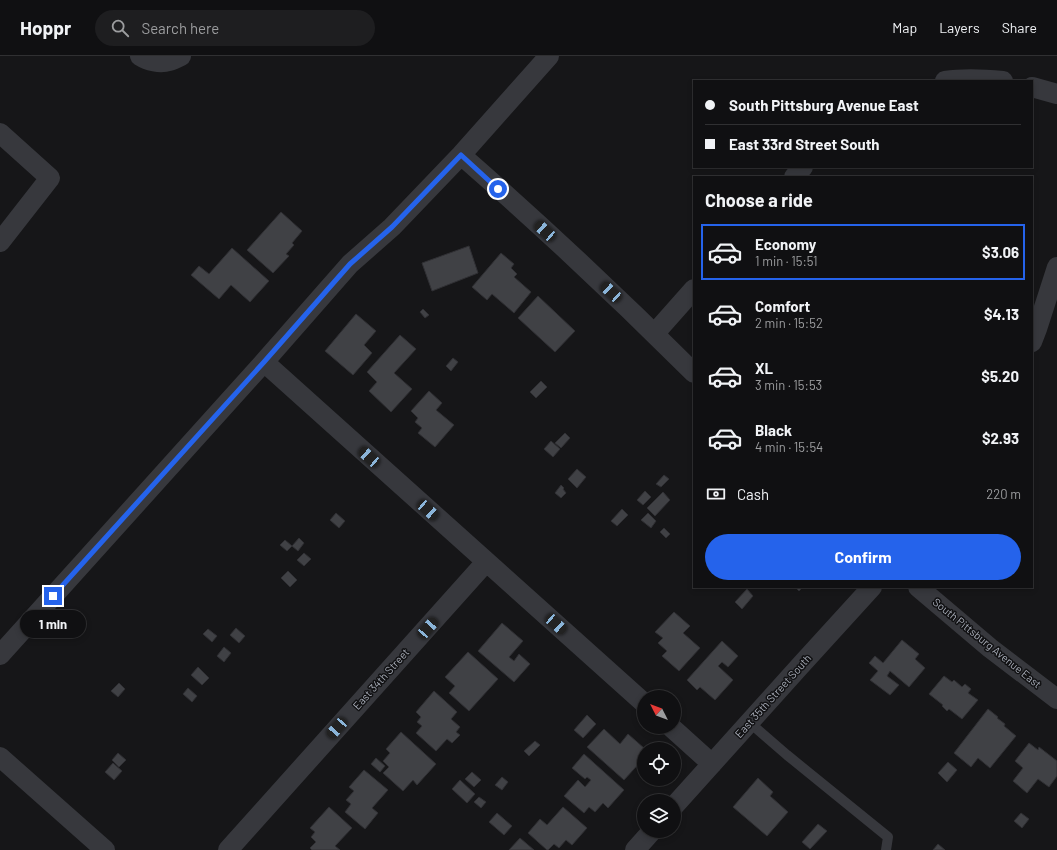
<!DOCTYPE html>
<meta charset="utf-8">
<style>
:root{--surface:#101012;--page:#1e1e20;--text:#f1f3f6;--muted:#9c9d9f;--line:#303032;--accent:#2563eb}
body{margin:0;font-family:Barlow,sans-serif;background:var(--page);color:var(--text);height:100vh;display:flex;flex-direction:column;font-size:15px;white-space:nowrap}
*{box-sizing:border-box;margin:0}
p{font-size:13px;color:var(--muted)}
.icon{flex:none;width:22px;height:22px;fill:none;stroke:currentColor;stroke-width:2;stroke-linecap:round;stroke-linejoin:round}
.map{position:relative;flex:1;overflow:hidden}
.drawer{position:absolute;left:693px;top:120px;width:340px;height:412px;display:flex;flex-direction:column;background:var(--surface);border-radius:0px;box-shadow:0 2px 6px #0003,0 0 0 1px var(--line)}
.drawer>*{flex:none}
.guide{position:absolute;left:693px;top:24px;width:340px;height:88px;border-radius:0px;box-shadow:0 2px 6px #0003,0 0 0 1px var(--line);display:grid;align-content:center;height:88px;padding:0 12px;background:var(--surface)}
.needle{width:26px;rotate:312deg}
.controls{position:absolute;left:637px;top:634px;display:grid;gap:8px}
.controls a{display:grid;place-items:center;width:44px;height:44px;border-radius:50%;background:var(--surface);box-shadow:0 2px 6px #0003,0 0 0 1px var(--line);font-size:20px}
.end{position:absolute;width:18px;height:18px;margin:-9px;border:5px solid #2563eb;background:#fff;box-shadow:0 0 0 2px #fff}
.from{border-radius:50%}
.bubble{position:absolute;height:28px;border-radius:14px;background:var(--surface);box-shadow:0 2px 6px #0003,0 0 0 1px var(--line);font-size:13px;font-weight:700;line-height:28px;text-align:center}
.car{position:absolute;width:12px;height:24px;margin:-12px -6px;border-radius:5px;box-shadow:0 0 3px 1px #0007;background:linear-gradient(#222 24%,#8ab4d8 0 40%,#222 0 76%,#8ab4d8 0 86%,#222 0)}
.guide b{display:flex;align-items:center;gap:14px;height:38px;font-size:15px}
.guide b+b{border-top:1px solid var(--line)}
.guide i{width:10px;height:10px;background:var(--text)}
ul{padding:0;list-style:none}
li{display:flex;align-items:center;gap:12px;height:56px;margin:0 8px 6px;padding:0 4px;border:2px solid transparent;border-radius:0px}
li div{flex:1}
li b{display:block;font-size:15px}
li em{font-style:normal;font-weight:700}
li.selected{border-color:var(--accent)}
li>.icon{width:36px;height:36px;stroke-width:1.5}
h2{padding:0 12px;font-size:18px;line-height:48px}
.pay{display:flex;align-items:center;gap:10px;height:44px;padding:0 12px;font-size:15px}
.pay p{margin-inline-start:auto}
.action{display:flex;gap:8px;margin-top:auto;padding:8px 12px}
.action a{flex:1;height:46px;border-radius:24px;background:var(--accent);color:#fff;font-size:16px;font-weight:700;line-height:46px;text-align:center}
header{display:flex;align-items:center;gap:24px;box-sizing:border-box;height:56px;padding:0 20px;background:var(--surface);border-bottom:1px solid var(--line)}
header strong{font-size:19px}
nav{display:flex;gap:22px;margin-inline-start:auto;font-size:14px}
.search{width:280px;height:36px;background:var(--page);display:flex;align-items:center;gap:10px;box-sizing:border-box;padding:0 14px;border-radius:22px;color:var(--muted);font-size:15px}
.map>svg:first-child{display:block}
.building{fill:#404145;stroke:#303034}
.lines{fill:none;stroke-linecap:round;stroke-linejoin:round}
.service{stroke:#37383d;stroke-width:10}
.minor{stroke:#37383d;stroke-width:20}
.route{stroke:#2563eb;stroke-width:5}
.labels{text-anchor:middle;stroke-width:3;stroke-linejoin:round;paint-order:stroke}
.street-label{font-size:11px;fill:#a8adb8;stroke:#111113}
</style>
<header>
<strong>Hoppr</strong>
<div class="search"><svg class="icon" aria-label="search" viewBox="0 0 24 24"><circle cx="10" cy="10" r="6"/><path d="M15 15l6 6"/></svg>Search here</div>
<nav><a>Map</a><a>Layers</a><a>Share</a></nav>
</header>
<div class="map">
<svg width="1057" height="794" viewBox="0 0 1057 794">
<rect width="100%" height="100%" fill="#161618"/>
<!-- building -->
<path class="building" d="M281,156L302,175L292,187L294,189L286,198L289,200L273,217L247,194Z
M469,190L478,217L432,235L422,207Z
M232,192L269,225L250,246L231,229L219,243L191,219L199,210L209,218Z
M501,197L514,208L511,212L517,218L514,221L531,236L514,257L492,238L487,244L472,231Z
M538,240L575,275L555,296L518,262Z
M423,253L429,259L425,262L420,256Z
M356,258L376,275L364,289L372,297L353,319L325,295Z
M400,279L416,293L394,317L412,333L391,356L369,335L377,326L367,316Z
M453,302L458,306L451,315L446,310Z
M541,325L547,331L536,342L530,336Z
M429,335L442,347L436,354L454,369L435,391L418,377L422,372L415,366L418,362L411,355Z
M565,377L570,382L561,392L555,387Z
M551,385L560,393L553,401L544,393Z
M577,413L586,421L577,432L568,423Z
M664,419L669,423L661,431L656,428Z
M561,429L564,432L563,433L566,437L561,442L555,437Z
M645,435L651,441L643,449L637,444Z
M663,436L670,444L655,460L647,452Z
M622,453L628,459L617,470L611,465Z
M336,457L345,465L339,472L330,464Z
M648,457L656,465L651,472L641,464Z
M664,472L670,478L666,482L660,476Z
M299,482L304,487L298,495L292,490Z
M285,484L292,490L287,495L280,489Z
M304,497L311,503L304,510L297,504Z
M288,515L297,524L290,531L281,522Z
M795,531H803L799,535Z
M747,533L753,540L742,553L735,546Z
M674,556L690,570L683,577L700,592L679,615L662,600L667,595L658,587L663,582L655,576Z
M502,567L523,585L509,601L514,605L519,598L530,608L514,626L478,595Z
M236,572L245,580L239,587L230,579Z
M208,573L217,580L212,586L203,578Z
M902,584L919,598L915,603L925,612L909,631L890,615L887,620L899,629L890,639L870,624L878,615L869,607L875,600L883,607Z
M722,585L738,600L728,611L722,606L718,610L733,624L715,644L700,631L697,634L687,624Z
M224,591L231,597L224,606L217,600Z
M468,596L498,623L469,655L449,637L455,630L445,621Z
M198,611L209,622L202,629L191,619Z
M944,620L952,626L954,624L962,631L965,628L971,633L968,637L978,644L962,663L949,653L947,655L942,650L943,649L929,638Z
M119,627L125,633L118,641L111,635Z
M188,632L197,640L192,646L183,638Z
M434,635L457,656L451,663L460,671L456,676L460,679L452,687L447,683L436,695L416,677L422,670L417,666L421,661L416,656Z
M988,653L998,661L997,662L1005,668L1004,670L1016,680L990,712L978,702L971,711L954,697Z
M587,659L596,668L583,682L574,674Z
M604,673L620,688L628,678L645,693H644V702L624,724L587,691Z
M401,676L436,708L417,729L413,724L403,735L383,717L389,711L383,705L390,697L386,693Z
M535,685L540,689L529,700L524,695Z
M1029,687L1038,694L1039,691L1057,705V720L1049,731L1038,723L1027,737L1013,725L1023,712L1015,705Z
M118,697L126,704L119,711L112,704Z
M584,698L624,734L608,752L603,747L595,756L589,751L584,757L564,740L578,724L585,731L591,724L587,721L585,723L572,712Z
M376,702L385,710L380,716L371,708Z
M948,706L957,714L947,726L938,717Z
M113,707L122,715L114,724L105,716Z
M364,714L388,734L372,752L378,757L365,773L345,756L351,748L346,744L354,735L349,731Z
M472,716L481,724L474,731L465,723Z
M502,721L508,726L502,734L495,729Z
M758,722L773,736L770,740L788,756L767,780L733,751Z
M460,724L475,738L467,747L452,733Z
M479,741L486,746L481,752L474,746Z
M329,751L352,772L335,790L340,794H312L310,792L316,786L311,781L315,776L310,772Z
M563,751L587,772L572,789L566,784L559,792L554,788L548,794H547L528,777L540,763L547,769Z
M497,757L512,770L504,779L489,766Z
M1021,757L1029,763L1022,772L1014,765Z
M818,768L827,775L810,793L802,786Z
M520,782L534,794H509Z
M938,788L945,794H933Z"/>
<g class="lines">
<!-- service -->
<path class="service" d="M749,666L787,699L888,781L886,794"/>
<!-- minor -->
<path class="minor" d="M140,0C148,5 160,8 169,5C173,4 177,2 181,0
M945,25C964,22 983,23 1003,25
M1032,31L1057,38
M0,77L50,122L0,186
M461,99C541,169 619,242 694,317
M794,121L803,111
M655,277L694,233
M1032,286L1037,273L1057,211
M264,306L644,647
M918,531L990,592L1057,643
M0,599L264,306L350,208L392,171L461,99L549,0
M671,671L712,708
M0,701L105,794
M674,750L800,610L872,531
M228,794L486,506
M635,794L652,775"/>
</g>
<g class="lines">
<!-- route -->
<path class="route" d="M53,540L264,306L350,208L392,171L461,99L498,133"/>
</g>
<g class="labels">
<!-- street labels -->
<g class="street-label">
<text transform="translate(987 587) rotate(39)" y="4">South Pittsburg Avenue East</text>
<text transform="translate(381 623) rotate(-48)" y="4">East 34th Street</text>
<text transform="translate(773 640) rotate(-48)" y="4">East 35th Street South</text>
</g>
</g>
</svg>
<div class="controls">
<a><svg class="needle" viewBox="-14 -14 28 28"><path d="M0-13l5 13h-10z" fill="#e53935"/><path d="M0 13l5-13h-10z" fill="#9c9d9f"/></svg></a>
<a><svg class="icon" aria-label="locate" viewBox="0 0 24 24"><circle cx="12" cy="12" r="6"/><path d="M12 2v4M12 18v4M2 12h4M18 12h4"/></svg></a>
<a><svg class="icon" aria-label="layers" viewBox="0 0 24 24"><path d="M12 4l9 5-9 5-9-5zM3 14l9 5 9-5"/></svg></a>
</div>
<i class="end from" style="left:498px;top:133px"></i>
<i class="end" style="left:53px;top:540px"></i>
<div class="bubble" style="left:20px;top:554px;width:66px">1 min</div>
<i class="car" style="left:545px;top:175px;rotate:312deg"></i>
<i class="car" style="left:611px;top:236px;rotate:313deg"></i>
<i class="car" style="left:369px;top:401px;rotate:312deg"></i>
<i class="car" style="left:428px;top:454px;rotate:132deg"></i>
<i class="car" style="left:556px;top:568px;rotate:132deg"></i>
<i class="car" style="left:428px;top:572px;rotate:42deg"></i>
<i class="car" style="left:337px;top:672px;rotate:222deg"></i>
<div class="guide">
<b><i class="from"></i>South Pittsburg Avenue East</b>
<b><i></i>East 33rd Street South</b>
</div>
<section class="drawer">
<h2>Choose a ride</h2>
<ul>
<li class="selected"><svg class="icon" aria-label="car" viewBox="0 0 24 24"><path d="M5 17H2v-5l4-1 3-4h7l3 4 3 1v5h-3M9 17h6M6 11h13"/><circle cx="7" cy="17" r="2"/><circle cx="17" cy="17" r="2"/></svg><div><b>Economy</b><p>1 min · 15:51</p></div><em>$3.06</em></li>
<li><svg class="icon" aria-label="car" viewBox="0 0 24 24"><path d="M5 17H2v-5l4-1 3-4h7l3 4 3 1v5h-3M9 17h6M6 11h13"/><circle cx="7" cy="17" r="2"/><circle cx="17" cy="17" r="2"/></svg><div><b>Comfort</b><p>2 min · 15:52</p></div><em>$4.13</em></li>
<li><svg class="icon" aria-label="car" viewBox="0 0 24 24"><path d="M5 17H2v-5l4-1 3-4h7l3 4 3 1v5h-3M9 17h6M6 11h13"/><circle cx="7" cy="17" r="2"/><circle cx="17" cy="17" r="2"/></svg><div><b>XL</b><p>3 min · 15:53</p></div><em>$5.20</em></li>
<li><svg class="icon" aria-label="car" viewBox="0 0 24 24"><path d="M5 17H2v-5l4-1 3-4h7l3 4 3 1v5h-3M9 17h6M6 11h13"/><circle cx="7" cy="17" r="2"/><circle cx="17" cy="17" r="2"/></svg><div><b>Black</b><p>4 min · 15:54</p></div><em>$2.93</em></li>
</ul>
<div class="pay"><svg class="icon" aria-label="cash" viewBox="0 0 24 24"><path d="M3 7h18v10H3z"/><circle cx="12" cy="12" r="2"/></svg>Cash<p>220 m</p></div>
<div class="action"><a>Confirm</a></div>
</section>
</div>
